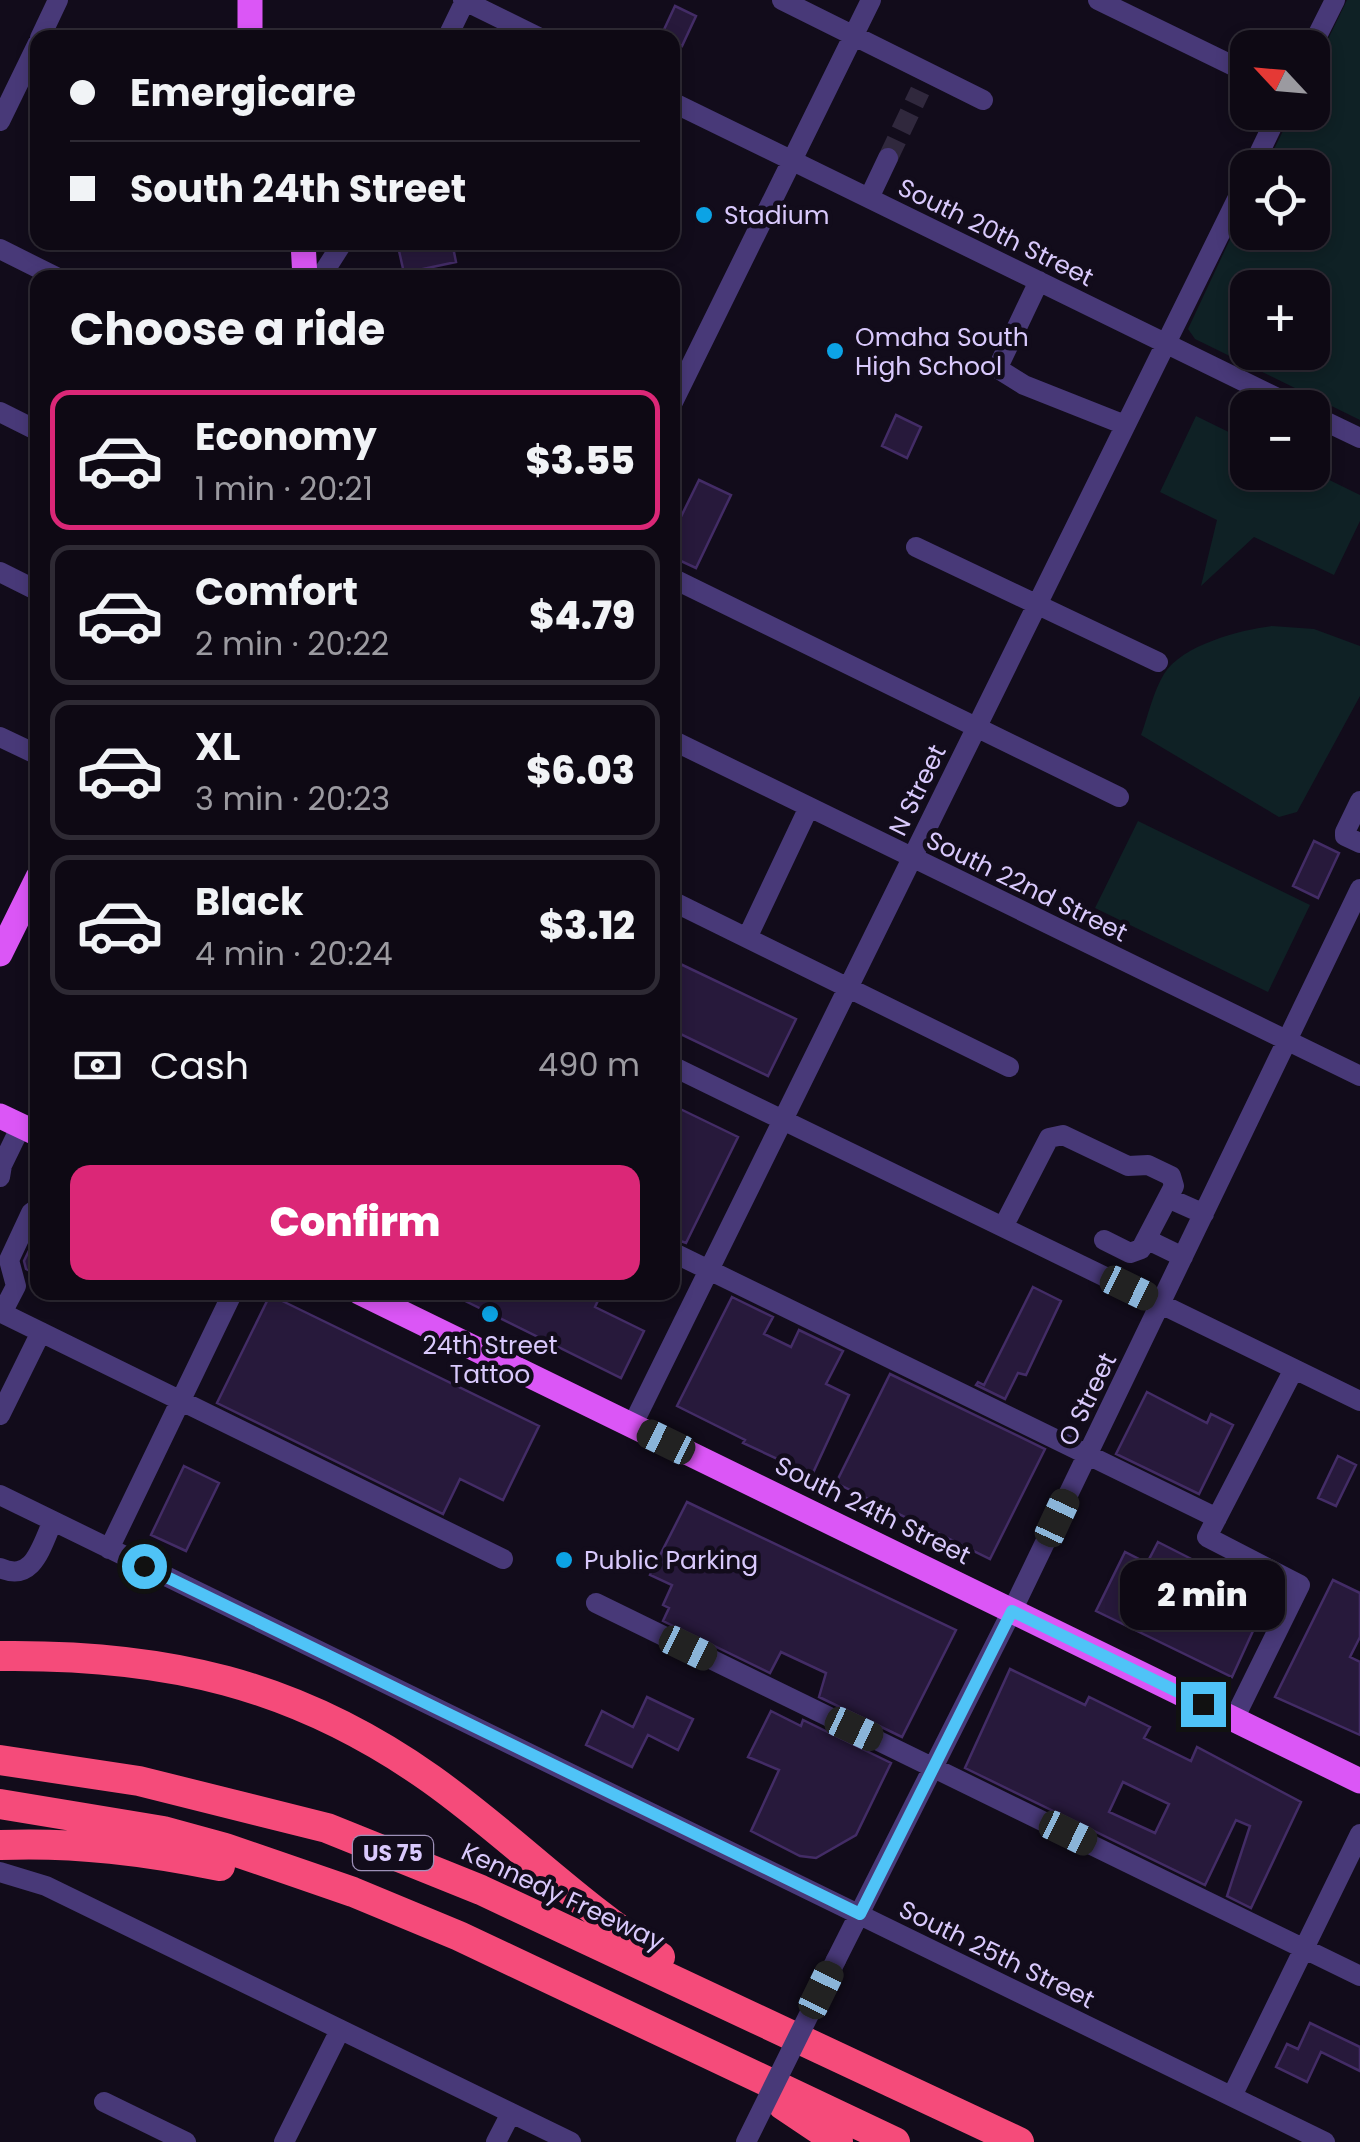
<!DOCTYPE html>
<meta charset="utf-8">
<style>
:root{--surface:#0e0914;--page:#1c1722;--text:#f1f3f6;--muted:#9b9aa0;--line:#2e2a34;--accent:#db2777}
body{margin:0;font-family:Poppins,sans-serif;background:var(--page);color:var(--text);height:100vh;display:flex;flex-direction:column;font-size:38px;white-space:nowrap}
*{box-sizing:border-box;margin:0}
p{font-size:32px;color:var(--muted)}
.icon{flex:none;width:55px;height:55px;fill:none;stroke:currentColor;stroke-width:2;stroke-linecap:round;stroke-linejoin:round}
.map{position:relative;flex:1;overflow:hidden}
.sheet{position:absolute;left:30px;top:270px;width:650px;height:1030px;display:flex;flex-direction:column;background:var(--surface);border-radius:20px;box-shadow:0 5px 15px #0003,0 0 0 2px var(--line)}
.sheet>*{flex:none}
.hud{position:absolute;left:30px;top:30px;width:650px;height:220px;border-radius:20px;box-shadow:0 5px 15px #0003,0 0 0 2px var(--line);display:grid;align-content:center;height:220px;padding:0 40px;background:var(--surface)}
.needle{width:65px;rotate:296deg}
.controls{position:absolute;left:1230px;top:30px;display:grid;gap:20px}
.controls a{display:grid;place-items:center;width:100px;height:100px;border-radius:20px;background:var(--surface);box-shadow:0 5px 15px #0003,0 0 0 2px var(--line);font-size:50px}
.end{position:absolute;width:45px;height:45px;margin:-22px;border:12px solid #4fc3f7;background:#111;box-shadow:0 0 0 5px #111}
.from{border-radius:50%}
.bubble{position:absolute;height:70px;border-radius:20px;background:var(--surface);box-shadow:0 5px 15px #0003,0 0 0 2px var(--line);font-size:32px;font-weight:800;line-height:70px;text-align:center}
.car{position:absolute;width:30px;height:60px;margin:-30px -15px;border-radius:12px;box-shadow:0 0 8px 2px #0007;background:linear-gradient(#222 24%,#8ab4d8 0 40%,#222 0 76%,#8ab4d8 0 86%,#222 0)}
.hud b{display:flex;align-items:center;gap:35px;height:95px;font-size:38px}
.hud b+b{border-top:2px solid var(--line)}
.hud i{width:25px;height:25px;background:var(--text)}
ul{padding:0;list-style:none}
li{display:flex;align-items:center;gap:30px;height:140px;margin:0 20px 15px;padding:0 20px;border:5px solid var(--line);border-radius:20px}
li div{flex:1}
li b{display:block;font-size:38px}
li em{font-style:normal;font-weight:800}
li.current{border-color:var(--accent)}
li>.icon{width:90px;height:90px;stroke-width:1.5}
h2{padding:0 40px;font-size:45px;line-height:120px}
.pay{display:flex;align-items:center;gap:25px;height:110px;padding:0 40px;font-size:38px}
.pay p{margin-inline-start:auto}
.cta{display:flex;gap:20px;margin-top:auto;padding:20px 40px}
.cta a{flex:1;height:115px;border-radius:20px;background:var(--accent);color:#fff;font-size:40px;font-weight:800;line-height:115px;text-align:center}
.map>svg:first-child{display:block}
.green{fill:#0f2125;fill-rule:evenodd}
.building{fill:#27193b;stroke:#432c66;stroke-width:2.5;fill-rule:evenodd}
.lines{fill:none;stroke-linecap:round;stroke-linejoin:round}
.minor-tunnel{stroke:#30283d;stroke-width:20;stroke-dasharray:20 10;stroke-linecap:butt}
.minor{stroke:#483978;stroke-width:20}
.major{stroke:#db56f6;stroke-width:25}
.highway{stroke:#f54b7a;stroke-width:30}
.minor-bridge{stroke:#483978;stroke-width:20}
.route{stroke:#4fc3f7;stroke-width:12}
.poi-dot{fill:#0ca3e5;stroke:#120c1b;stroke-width:4}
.labels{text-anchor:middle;stroke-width:9;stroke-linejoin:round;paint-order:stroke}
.shield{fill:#120c1b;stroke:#9d90b8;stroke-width:2.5}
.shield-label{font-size:22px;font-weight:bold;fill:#d9c9fc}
.poi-label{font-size:25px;fill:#d9c9fc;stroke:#120c1b;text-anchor:start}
.street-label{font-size:25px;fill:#d9c9fc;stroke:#120c1b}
</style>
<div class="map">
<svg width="1360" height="2142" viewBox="0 0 1360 2142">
<rect width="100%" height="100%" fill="#120c1b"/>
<!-- green -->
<path class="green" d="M1347,0H1360V420L1195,339L1188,329L1247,203L1248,232H1312V168L1265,167L1292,113L1312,112L1313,70ZM1248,288H1312V352H1248Z
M1196,416L1247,441L1248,472H1313L1360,495V521L1334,575L1254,537L1201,586L1217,520L1160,492Z
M1272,626L1314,629L1360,646V696L1297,812L1279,817L1141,735C1148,716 1153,692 1164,674C1182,645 1240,630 1272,626Z
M1138,821L1310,905L1268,992L1095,908Z"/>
<!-- building -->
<path class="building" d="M675,6L696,16L682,46L672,41V38L661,36Z
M397,242H452L456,262L404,273Z
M896,415L921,427L907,458L882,446Z
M699,480L731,495L696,568L672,557V535Z
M1314,841L1339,853L1318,898L1293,886Z
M672,960L796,1019L768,1076L672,1030Z
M672,1105L738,1137L686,1243L672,1238Z
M38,1232V1275L26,1269L24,1261Z
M1033,1287L1061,1301L1026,1375L1018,1373L1005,1399L976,1385L978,1382L984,1385Z
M447,1292H602L595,1307L644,1331L621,1378Z
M270,1295L539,1426L503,1500L460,1479L443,1514L217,1403Z
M732,1297L773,1317L764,1334L791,1347L799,1330L843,1351L826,1384L849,1395L812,1475L743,1443L745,1440L677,1406Z
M890,1374L1045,1449L990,1559L836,1483Z
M1147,1392L1207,1423L1211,1414L1233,1425L1199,1494L1116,1454Z
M1338,1456L1356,1465L1336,1506L1318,1498Z
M184,1466L219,1483L186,1551L151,1535Z
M687,1502L956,1630L902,1737L819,1697L826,1673L781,1652L770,1673L663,1621L669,1608L663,1605L672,1585L650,1575Z
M1158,1542L1268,1598L1232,1677L1096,1611L1125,1552L1147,1563Z
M1333,1580L1360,1593V1637L1350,1657L1360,1662V1735L1275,1697Z
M1010,1669L1085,1705L1089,1697L1150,1727L1144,1738L1191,1761L1197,1747L1301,1802L1251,1908L1227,1896L1250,1826L1236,1820L1205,1885L965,1768ZM1123,1782L1169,1804L1155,1833L1109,1812Z
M647,1697L693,1719L678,1750L648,1735L632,1767L586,1745L602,1711L633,1727Z
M771,1711L801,1726L803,1720L891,1763L856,1835L816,1858L800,1856L751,1831L779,1770L748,1757Z
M1310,2023L1360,2047V2071L1321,2052L1307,2082L1276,2067L1287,2044L1298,2049Z"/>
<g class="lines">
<!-- minor-tunnel -->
<path class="minor-tunnel" d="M888,158L920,91"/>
<!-- minor -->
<path class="minor" d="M463,0L540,38
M782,0L983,100
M1098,0L1248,73
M40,38L58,0
M447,38L465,1
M1311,48L1335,0
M672,102L1298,408
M0,121L38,43
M1252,168L1279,112
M869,198L888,158
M0,249L58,278
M320,278L343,242
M1039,281L1000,363V370L1024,385L1125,425
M672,404L871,0
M0,412L38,431
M1312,415L1360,438
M916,547L1158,662
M0,572L38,591
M672,578L1119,797
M0,737L38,755
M672,740L1360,1076
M1360,801L1345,832V836L1360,843
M672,901L1009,1067
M747,938L809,807
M672,1066L1360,1401
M0,1177L2,1165L21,1126
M1168,1198L1204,1214
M1003,1227L1049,1138L1063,1135L1128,1166L1148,1165L1171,1176L1174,1186L1141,1249L1130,1253L1104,1240
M1146,1239L1183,1257
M672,1252L1217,1518
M0,1312L503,1559
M2,1313L16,1286L9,1260L31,1213L38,1208
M0,1415L41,1332
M632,1426L1248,177
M0,1495L1325,2142
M109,1549L233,1292
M0,1568C34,1583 41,1546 53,1521
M596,1603L1360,1976
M1234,1719L1300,1585L1207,1537L1294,1369
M0,1872L46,1886L571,2142
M836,1960L1012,1611L1360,889
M1232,2096L1360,1834
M104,2102L186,2142
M284,2142L340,2030
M496,2142L511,2113"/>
<!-- major -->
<path class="major" d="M250,0V38
M303,242L305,278
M0,954L38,877
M0,1116L38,1134
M359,1292L1360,1781"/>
<!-- highway -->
<path class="highway" d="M0,1656C164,1654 295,1683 431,1779C510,1835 577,1905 660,1957
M0,1760L139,1781L327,1828L481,1890L1019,2142
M0,1804L163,1831L225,1848L353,1892L459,1936L895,2142
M0,1845C76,1842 146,1851 220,1866
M783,2105L838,2142"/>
<!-- minor-bridge -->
<path class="minor-bridge" d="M746,2142L836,1960"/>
</g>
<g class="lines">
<!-- route -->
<path class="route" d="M144,1566L860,1914L1012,1611L1203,1704"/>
</g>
<!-- markers -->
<g class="poi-dot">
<circle cx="704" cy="215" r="10"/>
<circle cx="835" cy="351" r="10"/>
<circle cx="490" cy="1314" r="10"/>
<circle cx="564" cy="1560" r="10"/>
</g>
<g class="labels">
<!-- shield labels -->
<rect class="shield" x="353" y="1836" width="80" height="34" rx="8"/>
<g class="shield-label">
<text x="393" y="1861">US 75</text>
</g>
<!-- poi labels -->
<g class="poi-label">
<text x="724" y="224">Stadium</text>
<text x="855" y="346">Omaha South<tspan x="855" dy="29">High School</tspan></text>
<text x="490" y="1354" text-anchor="middle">24th Street<tspan x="490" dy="29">Tattoo</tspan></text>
<text x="584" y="1569">Public Parking</text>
</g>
<!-- street labels -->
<g class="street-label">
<text transform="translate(996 232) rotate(26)" y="9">South 20th Street</text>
<text transform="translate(917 790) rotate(-64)" y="9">N Street</text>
<text transform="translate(1027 886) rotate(26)" y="9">South 22nd Street</text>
<text transform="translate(1087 1399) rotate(-64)" y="9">O Street</text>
<text transform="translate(873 1510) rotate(26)" y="9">South 24th Street</text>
<text transform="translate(563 1896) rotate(25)" y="9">Kennedy Freeway</text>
<text transform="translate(997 1954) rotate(26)" y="9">South 25th Street</text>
</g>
</g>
</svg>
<div class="controls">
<a><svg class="needle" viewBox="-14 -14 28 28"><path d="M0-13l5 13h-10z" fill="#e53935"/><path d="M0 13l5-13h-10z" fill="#9b9aa0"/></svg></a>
<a><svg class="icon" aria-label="locate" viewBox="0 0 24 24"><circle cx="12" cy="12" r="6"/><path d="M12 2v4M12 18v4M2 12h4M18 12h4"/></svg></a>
<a>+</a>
<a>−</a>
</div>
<i class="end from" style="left:144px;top:1566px"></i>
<i class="end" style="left:1203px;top:1704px"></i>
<div class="bubble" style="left:1120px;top:1560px;width:165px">2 min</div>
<i class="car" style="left:1129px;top:1288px;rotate:116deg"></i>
<i class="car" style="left:666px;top:1442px;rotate:296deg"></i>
<i class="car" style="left:1057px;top:1518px;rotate:25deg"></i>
<i class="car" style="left:688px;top:1648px;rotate:116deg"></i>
<i class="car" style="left:854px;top:1729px;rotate:115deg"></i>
<i class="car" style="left:1068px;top:1833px;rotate:116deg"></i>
<i class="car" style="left:821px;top:1990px;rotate:26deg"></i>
<div class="hud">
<b><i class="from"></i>Emergicare</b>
<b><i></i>South 24th Street</b>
</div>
<section class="sheet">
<h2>Choose a ride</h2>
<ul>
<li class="current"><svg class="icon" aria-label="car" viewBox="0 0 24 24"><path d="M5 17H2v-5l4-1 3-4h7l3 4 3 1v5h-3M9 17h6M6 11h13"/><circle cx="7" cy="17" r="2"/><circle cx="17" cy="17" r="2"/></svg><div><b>Economy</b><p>1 min · 20:21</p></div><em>$3.55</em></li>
<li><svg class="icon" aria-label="car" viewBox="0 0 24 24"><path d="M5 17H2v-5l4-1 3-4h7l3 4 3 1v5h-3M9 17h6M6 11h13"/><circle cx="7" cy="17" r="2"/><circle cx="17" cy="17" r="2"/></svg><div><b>Comfort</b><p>2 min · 20:22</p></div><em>$4.79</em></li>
<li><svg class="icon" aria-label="car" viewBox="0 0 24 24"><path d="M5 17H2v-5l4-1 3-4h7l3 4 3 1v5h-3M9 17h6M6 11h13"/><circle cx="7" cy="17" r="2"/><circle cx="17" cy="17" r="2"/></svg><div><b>XL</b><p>3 min · 20:23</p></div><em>$6.03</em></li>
<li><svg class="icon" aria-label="car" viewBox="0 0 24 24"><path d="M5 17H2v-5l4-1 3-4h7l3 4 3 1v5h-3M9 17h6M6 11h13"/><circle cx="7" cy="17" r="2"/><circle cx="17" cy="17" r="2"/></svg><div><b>Black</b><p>4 min · 20:24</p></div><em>$3.12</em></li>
</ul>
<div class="pay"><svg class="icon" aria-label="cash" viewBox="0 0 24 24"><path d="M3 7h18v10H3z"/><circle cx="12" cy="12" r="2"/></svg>Cash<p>490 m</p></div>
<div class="cta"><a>Confirm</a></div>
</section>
</div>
